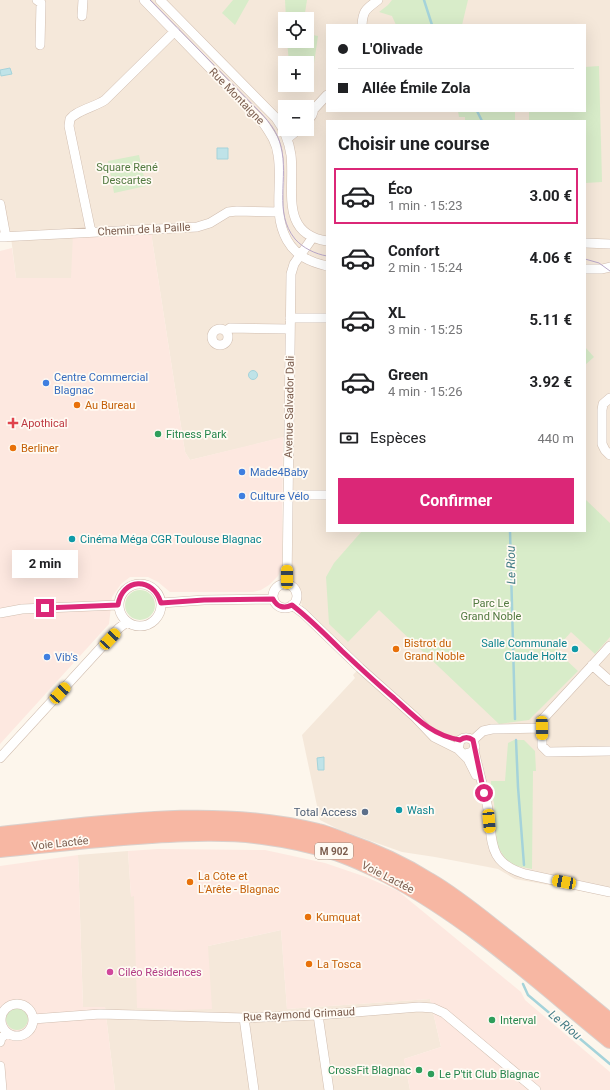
<!DOCTYPE html>
<html lang="fr">
<meta charset="utf-8">
<style>
:root{--surface:#fff;--page:#f2f2f2;--text:#202124;--muted:#757577;--line:#e0e0e0;--accent:#db2777}
body{margin:0;font-family:Roboto,sans-serif;background:var(--page);color:var(--text);height:100vh;display:flex;flex-direction:column;font-size:15px;white-space:nowrap}
*{box-sizing:border-box;margin:0}
p{font-size:13px;color:var(--muted)}
.icon{flex:none;width:22px;height:22px;fill:none;stroke:currentColor;stroke-width:2;stroke-linecap:round;stroke-linejoin:round}
.map{position:relative;flex:1;overflow:hidden}
.sheet{position:absolute;left:326px;top:120px;width:260px;height:412px;display:flex;flex-direction:column;background:var(--surface);border-radius:0px;box-shadow:0 4px 16px #0002}
.sheet>*{flex:none}
.banner{position:absolute;left:326px;top:24px;width:260px;height:88px;border-radius:0px;box-shadow:0 4px 16px #0002;display:grid;align-content:center;height:88px;padding:0 12px;background:var(--surface)}
.fabs{position:absolute;left:278px;top:12px;display:grid;gap:8px}
.fabs a{display:grid;place-items:center;width:36px;height:36px;border-radius:0px;background:var(--surface);box-shadow:0 4px 16px #0002;font-size:20px}
.end{position:absolute;width:18px;height:18px;margin:-9px;border:5px solid #db2777;background:#fff;box-shadow:0 0 0 2px #fff}
.from{border-radius:50%}
.bubble{position:absolute;height:28px;border-radius:0px;background:var(--surface);box-shadow:0 4px 16px #0002;font-size:13px;font-weight:700;line-height:28px;text-align:center}
.car{position:absolute;width:12px;height:24px;margin:-12px -6px;border-radius:5px;box-shadow:0 0 3px 1px #0007;background:linear-gradient(#f5c518 24%,#345 0 40%,#f5c518 0 76%,#345 0 86%,#f5c518 0)}
.banner b{display:flex;align-items:center;gap:14px;height:38px;font-size:15px}
.banner b+b{border-top:1px solid var(--line)}
.banner i{width:10px;height:10px;background:var(--text)}
ul{padding:0;list-style:none}
li{display:flex;align-items:center;gap:12px;height:56px;margin:0 8px 6px;padding:0 4px;border:2px solid transparent;border-radius:0px}
li div{flex:1}
li b{display:block;font-size:15px}
li em{font-style:normal;font-weight:700}
li.current{border-color:var(--accent)}
li>.icon{width:36px;height:36px;stroke-width:1.5}
h2{padding:0 12px;font-size:18px;line-height:48px}
.pay{display:flex;align-items:center;gap:10px;height:44px;padding:0 12px;font-size:15px}
.pay p{margin-inline-start:auto}
.cta{display:flex;gap:8px;margin-top:auto;padding:8px 12px}
.cta a{flex:1;height:46px;border-radius:0px;background:var(--accent);color:#fff;font-size:16px;font-weight:700;line-height:46px;text-align:center}
.map>svg:first-child{display:block}
.residential{fill:#f5e8da;fill-rule:evenodd}
.commercial{fill:#fde8e0}
.green{fill:#d8ecc9}
.water{fill:#bfe3e8;stroke:#a5d3da}
.lines{fill:none;stroke-linecap:round;stroke-linejoin:round}
.stream{stroke:#a5d3da;stroke-width:2.5}
.street-casing{stroke:#d1beb0;stroke-width:10}
.highway-casing{stroke:#dad1cd;stroke-width:18}
.street{stroke:#fff;stroke-width:9}
.highway{stroke:#f7b7a3;stroke-width:16}
.tram{stroke:#b9a8c9;stroke-width:1}
.route{stroke:#db2777;stroke-width:5}
.shop-dot{fill:#3f7fe0;stroke:#fffaf3;stroke-width:1.5}
.food-dot{fill:#e8710a;stroke:#fffaf3;stroke-width:1.5}
.health-dot{fill:#e0444e;stroke:#fffaf3;stroke-width:1.5}
.leisure-dot{fill:#2e9e5b;stroke:#fffaf3;stroke-width:1.5}
.culture-dot{fill:#0f9aa8;stroke:#fffaf3;stroke-width:1.5}
.service-dot{fill:#5c6f8a;stroke:#fffaf3;stroke-width:1.5}
.hotel-dot{fill:#d1479c;stroke:#fffaf3;stroke-width:1.5}
.labels{text-anchor:middle;stroke-width:3.5;stroke-linejoin:round;paint-order:stroke}
.shield{fill:#fffaf3;stroke:#a28b7f;stroke-width:1}
.shield-label{font-size:10px;font-weight:bold;fill:#7a5c4d}
.street-label{font-size:11px;fill:#7a5c4d;stroke:#fffaf3}
.park-label{font-size:11px;fill:#537a41;stroke:#fffaf3}
.shop-label{font-size:11px;fill:#366cbe;stroke:#fffaf3;text-anchor:start}
.food-label{font-size:11px;fill:#c56008;stroke:#fffaf3;text-anchor:start}
.health-label{font-size:11px;fill:#be3a42;stroke:#fffaf3;text-anchor:start}
.leisure-label{font-size:11px;fill:#27864d;stroke:#fffaf3;text-anchor:start}
.culture-label{font-size:11px;fill:#0d838f;stroke:#fffaf3;text-anchor:start}
.service-label{font-size:11px;fill:#4e5e75;stroke:#fffaf3;text-anchor:end}
.hotel-label{font-size:11px;fill:#b23c85;stroke:#fffaf3;text-anchor:start}
.water-label{font-size:12px;font-style:italic;fill:#437c86;stroke:#fffaf3}
</style>
<div class="map">
<svg width="610" height="1090" viewBox="0 0 610 1090">
<rect width="100%" height="100%" fill="#fdf6ec"/>
<!-- residential -->
<path class="residential" d="M0,0H610V896L515,879L498,869L488,867L435,857L402,852L340,830L320,820L302,735L355,678L353,675L363,664L303,609L300,599V592L293,579L292,573L294,435L190,460L185,452L152,239V229L74,234L72,278H16L11,237H0ZM285,19H307V41H285ZM327,25H585V111H327ZM285,63H307V85H285ZM285,107H307V129H285ZM327,121H585V531H327Z
M128,851L131,896H134L208,946L281,930L287,1009L430,999L441,1047L404,1059L410,1090H115L105,1007H83L78,855Z"/>
<!-- commercial -->
<path class="commercial" d="M152,229V239L185,452L190,460L283,437L282,566L278,576L269,585L261,590L253,592H170L158,582L148,577H130L121,584L112,597L109,624L0,744V251L12,248L16,278H71L73,234Z
M158,849L265,850L325,863L366,877L398,891L521,992L525,1000L610,1072V1090H410L404,1059L441,1047L430,999L287,1009L281,930L208,946L212,1009L181,1010L137,1008L134,896L131,897L128,851Z
M78,855L83,1007H105L115,1090H0V866Z"/>
<!-- green -->
<path class="green" d="M233,0H249L235,25L222,13Z
M285,0H307L304,19H286Z
M392,0H468L462,25H396L392,16L379,12L388,5Z
M307,34L318,36L313,70H307V63H289L287,41H307Z
M599,66L602,182L585,183V121H529V111H585V67Z
M458,111H515V121H465V117H459Z
M139,155L146,186L114,193L108,161Z
M585,347L594,357L585,365Z
M585,499L610,523V637L595,654L571,632L557,648L563,657L578,671L529,720L499,724L379,610L348,642L329,624L326,577L334,563L362,531H585Z
M125 605a15 15 0 1 1 30 0a15 15 0 1 1-30 0Z
M514,740H524L535,751L536,771H533L532,869L517,866L507,861L497,846L494,803L491,791V781H505L508,743Z
M6 1019a11 11 0 1 1 22 0a11 11 0 1 1-22 0Z"/>
<!-- water -->
<path class="water" d="M10,68L12,74L1,76L0,70Z
M217,148H228V159H217Z
M248.5 375a4.5 4.5 0 1 1 9 0a4.5 4.5 0 1 1-9 0Z
M324,757V770H318L317,758Z"/>
<g class="lines">
<!-- stream -->
<path class="stream" d="M424,0L432,25
M477,111L482,121
M510,531L515,719
M516,740L518,787L524,865
M523,984L528,995L610,1064"/>
<!-- street casing -->
<g class="street-casing">
<path id="street" d="M37,0L41,3L40,45
M144,0L264,124C270,133 277,143 278,155C283,184 272,213 287,240C296,256 310,262 327,266
M160,0L276,118C284,129 289,141 291,155C295,188 279,234 327,241
M82,16L83,0
M362,25C363,9 367,9 378,0
M307,122L312,115L314,109L327,95
M288,138L299,129
M0,204L6,237
M91,232L69,126L70,119C77,110 95,107 105,100L175,31
M0,237L197,227L210,223L228,212L237,211L279,212
M585,243L610,244
M585,269H602L610,267
M290,318H327
M212 337a8 8 0 1 1 16 0a8 8 0 1 1-16 0Z
M226,331L230,328L290,329
M610,398L603,404L602,410V444L605,450L610,455
M288,495H327
M119 605a21 21 0 1 1 42 0a21 21 0 1 1-42 0Z
M287,584L291,274L294,264L313,237
M273 596a12 12 0 1 1 24 0a12 12 0 1 1-24 0Z
M161,603L204,600L273,599
M292,605L303,613L360,668L415,717L434,737L458,749
M0,613L22,609L118,605
M610,646L542,720V746L548,752L610,751
M592,665L610,681
M473,740L483,731L492,729L542,728
M474,750C478,768 483,786 487,804C494,837 484,862 525,874L610,892
M465,754L472,752L475,747L473,740C468,737 464,737 460,740L458,749L468,759L476,775
M0,758L119,628L127,622
M1 1020a16 16 0 1 1 32 0a16 16 0 1 1-32 0Z
M318,1015L329,1090
M244,1018L254,1090
M33,1019L100,1014L244,1018L318,1015L419,1007L433,1008L444,1013L536,1090
M0,1042L1,1038L7,1033
M0,1066L2,1090"/>
</g>
<!-- highway casing -->
<g class="highway-casing">
<path id="highway" d="M0,835C106,824 213,806 318,832C327,834 336,838 344,841C373,851 402,864 429,881C455,896 479,916 503,935C539,963 574,992 610,1022
M0,849C50,844 101,838 151,835C189,833 226,831 263,836C286,839 310,844 332,851C351,857 370,866 388,875C470,918 539,982 610,1040"/>
</g>
<!-- street -->
<use href="#street" class="street"/>
<!-- highway -->
<use href="#highway" class="highway"/>
<!-- tram -->
<path class="tram" d="M150,0L261,113C270,123 278,133 281,147C289,178 273,212 295,239C303,248 315,254 327,256
M585,259L599,263L610,271"/>
</g>
<g class="lines">
<!-- route -->
<path class="route" d="M45,608L118,605C122,578 153,576 161,603L204,600L273,599C277,607 284,609 292,605C310,619 326,635 342,651C359,667 376,683 394,698C415,717 431,735 460,740C464,737 469,737 473,740L484,793"/>
</g>
<!-- markers -->
<g class="shop-dot">
<circle cx="46" cy="383" r="4"/>
<circle cx="242" cy="472" r="4"/>
<circle cx="242" cy="496" r="4"/>
<circle cx="47" cy="657" r="4"/>
</g>
<g class="food-dot">
<circle cx="77" cy="405" r="4"/>
<circle cx="13" cy="448" r="4"/>
<circle cx="396" cy="649" r="4"/>
<circle cx="190" cy="882" r="4"/>
<circle cx="308" cy="917" r="4"/>
<circle cx="309" cy="964" r="4"/>
</g>
<path class="health-dot" d="M11 417h4v4h4v4h-4v4h-4v-4h-4v-4h4z"/>
<g class="leisure-dot">
<circle cx="158" cy="434" r="4"/>
<circle cx="492" cy="1020" r="4"/>
<circle cx="419" cy="1070" r="4"/>
<circle cx="431" cy="1074" r="4"/>
</g>
<g class="culture-dot">
<circle cx="72" cy="539" r="4"/>
<circle cx="575" cy="649" r="4"/>
<circle cx="399" cy="810" r="4"/>
</g>
<circle class="service-dot" cx="365" cy="812" r="4"/>
<circle class="hotel-dot" cx="110" cy="972" r="4"/>
<g class="labels">
<!-- shield labels -->
<rect class="shield" x="315" y="843" width="38" height="16" rx="3"/>
<g class="shield-label">
<text x="334" y="855">M 902</text>
</g>
<!-- street labels -->
<g class="street-label">
<text transform="translate(237 96) rotate(46)" y="4">Rue Montaigne</text>
<text transform="translate(144 229) rotate(-3)" y="4">Chemin de la Paille</text>
<text transform="translate(289 407) rotate(-89)" y="4">Avenue Salvador Dali</text>
<text transform="translate(60 843) rotate(-6)" y="4">Voie Lactée</text>
<text transform="translate(388 877) rotate(27)" y="4">Voie Lactée</text>
<text transform="translate(299 1014) rotate(-3)" y="4">Rue Raymond Grimaud</text>
</g>
<!-- park labels -->
<g class="park-label">
<text x="127" y="171">Square René<tspan x="127" dy="13">Descartes</tspan></text>
<text x="491" y="607">Parc Le<tspan x="491" dy="13">Grand Noble</tspan></text>
</g>
<!-- shop labels -->
<g class="shop-label">
<text x="54" y="381">Centre Commercial<tspan x="54" dy="13">Blagnac</tspan></text>
<text x="250" y="476">Made4Baby</text>
<text x="250" y="500">Culture Vélo</text>
<text x="55" y="661">Vib's</text>
</g>
<!-- food labels -->
<g class="food-label">
<text x="85" y="409">Au Bureau</text>
<text x="21" y="452">Berliner</text>
<text x="404" y="647">Bistrot du<tspan x="404" dy="13">Grand Noble</tspan></text>
<text x="198" y="880">La Côte et<tspan x="198" dy="13">L'Arête - Blagnac</tspan></text>
<text x="316" y="921">Kumquat</text>
<text x="317" y="968">La Tosca</text>
</g>
<!-- health labels -->
<g class="health-label">
<text x="21" y="427">Apothical</text>
</g>
<!-- leisure labels -->
<g class="leisure-label">
<text x="166" y="438">Fitness Park</text>
<text x="500" y="1024">Interval</text>
<text x="411" y="1074" text-anchor="end">CrossFit Blagnac</text>
<text x="439" y="1078">Le P'tit Club Blagnac</text>
</g>
<!-- culture labels -->
<g class="culture-label">
<text x="80" y="543">Cinéma Méga CGR Toulouse Blagnac</text>
<text x="567" y="647" text-anchor="end">Salle Communale<tspan x="567" dy="13">Claude Holtz</tspan></text>
<text x="407" y="814">Wash</text>
</g>
<!-- service labels -->
<g class="service-label">
<text x="357" y="816">Total Access</text>
</g>
<!-- hotel labels -->
<g class="hotel-label">
<text x="118" y="976">Ciléo Résidences</text>
</g>
<!-- water labels -->
<g class="water-label">
<text transform="translate(511 565) rotate(-91)" y="4">Le Riou</text>
<text transform="translate(565 1025) rotate(40)" y="4">Le Riou</text>
</g>
</g>
</svg>
<div class="fabs">
<a><svg class="icon" aria-label="locate" viewBox="0 0 24 24"><circle cx="12" cy="12" r="6"/><path d="M12 2v4M12 18v4M2 12h4M18 12h4"/></svg></a>
<a>+</a>
<a>−</a>
</div>
<i class="end from" style="left:484px;top:793px"></i>
<i class="end" style="left:45px;top:608px"></i>
<div class="bubble" style="left:12px;top:550px;width:66px">2 min</div>
<i class="car" style="left:287px;top:577px;rotate:0deg"></i>
<i class="car" style="left:110px;top:639px;rotate:43deg"></i>
<i class="car" style="left:60px;top:693px;rotate:43deg"></i>
<i class="car" style="left:542px;top:728px;rotate:179deg"></i>
<i class="car" style="left:489px;top:821px;rotate:175deg"></i>
<i class="car" style="left:564px;top:882px;rotate:281deg"></i>
<div class="banner">
<b><i class="from"></i>L'Olivade</b>
<b><i></i>Allée Émile Zola</b>
</div>
<section class="sheet">
<h2>Choisir une course</h2>
<ul>
<li class="current"><svg class="icon" aria-label="car" viewBox="0 0 24 24"><path d="M5 17H2v-5l4-1 3-4h7l3 4 3 1v5h-3M9 17h6M6 11h13"/><circle cx="7" cy="17" r="2"/><circle cx="17" cy="17" r="2"/></svg><div><b>Éco</b><p>1 min · 15:23</p></div><em>3.00 €</em></li>
<li><svg class="icon" aria-label="car" viewBox="0 0 24 24"><path d="M5 17H2v-5l4-1 3-4h7l3 4 3 1v5h-3M9 17h6M6 11h13"/><circle cx="7" cy="17" r="2"/><circle cx="17" cy="17" r="2"/></svg><div><b>Confort</b><p>2 min · 15:24</p></div><em>4.06 €</em></li>
<li><svg class="icon" aria-label="car" viewBox="0 0 24 24"><path d="M5 17H2v-5l4-1 3-4h7l3 4 3 1v5h-3M9 17h6M6 11h13"/><circle cx="7" cy="17" r="2"/><circle cx="17" cy="17" r="2"/></svg><div><b>XL</b><p>3 min · 15:25</p></div><em>5.11 €</em></li>
<li><svg class="icon" aria-label="car" viewBox="0 0 24 24"><path d="M5 17H2v-5l4-1 3-4h7l3 4 3 1v5h-3M9 17h6M6 11h13"/><circle cx="7" cy="17" r="2"/><circle cx="17" cy="17" r="2"/></svg><div><b>Green</b><p>4 min · 15:26</p></div><em>3.92 €</em></li>
</ul>
<div class="pay"><svg class="icon" aria-label="cash" viewBox="0 0 24 24"><path d="M3 7h18v10H3z"/><circle cx="12" cy="12" r="2"/></svg>Espèces<p>440 m</p></div>
<div class="cta"><a>Confirmer</a></div>
</section>
</div>
